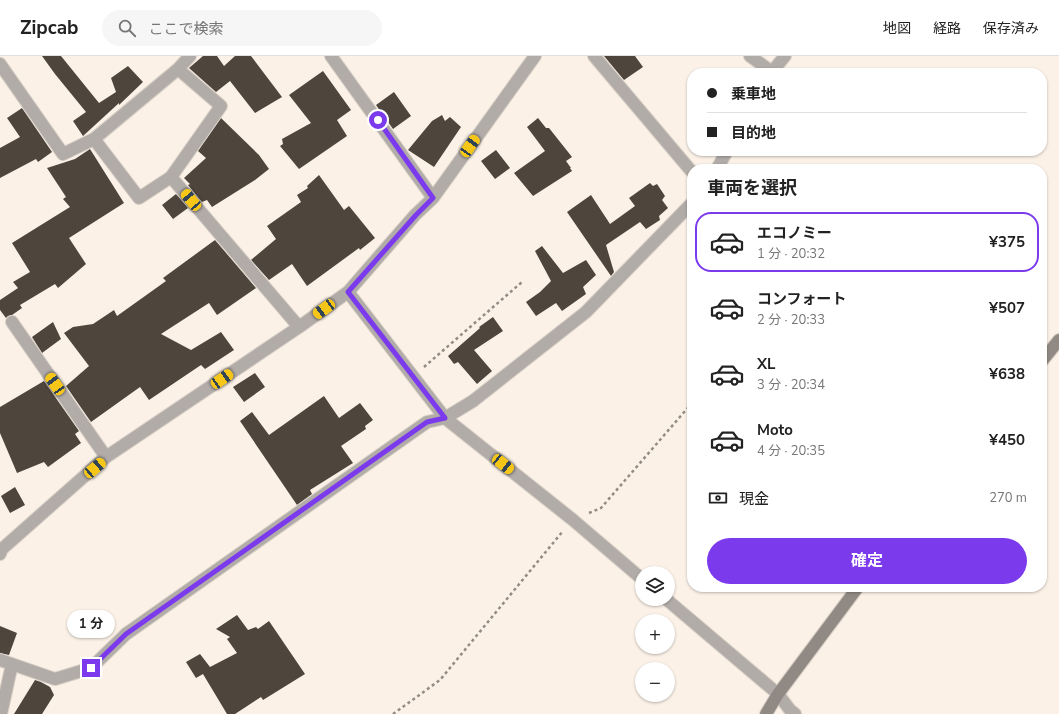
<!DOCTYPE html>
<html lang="ja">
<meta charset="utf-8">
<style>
:root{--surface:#fff;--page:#f6f6f6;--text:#222;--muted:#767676;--line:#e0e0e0;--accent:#7c3aed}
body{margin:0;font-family:"Nunito Sans","Noto Sans JP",sans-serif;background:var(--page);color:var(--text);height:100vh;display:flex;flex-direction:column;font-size:15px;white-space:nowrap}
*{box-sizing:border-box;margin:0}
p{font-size:13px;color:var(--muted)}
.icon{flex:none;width:22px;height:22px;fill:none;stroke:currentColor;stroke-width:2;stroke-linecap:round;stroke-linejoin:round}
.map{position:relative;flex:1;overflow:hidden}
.side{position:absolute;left:687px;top:108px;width:360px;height:428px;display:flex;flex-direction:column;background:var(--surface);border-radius:16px;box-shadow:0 1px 3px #0004}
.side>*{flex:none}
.guide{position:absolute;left:687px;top:12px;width:360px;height:88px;border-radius:16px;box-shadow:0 1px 3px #0004;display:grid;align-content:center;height:88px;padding:0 20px;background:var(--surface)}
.controls{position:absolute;left:635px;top:510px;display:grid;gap:8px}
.controls a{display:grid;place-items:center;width:40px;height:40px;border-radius:50%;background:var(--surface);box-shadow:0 1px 3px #0004;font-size:20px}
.end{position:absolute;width:18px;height:18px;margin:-9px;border:5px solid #7c3aed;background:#fff;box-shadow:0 0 0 2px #fff}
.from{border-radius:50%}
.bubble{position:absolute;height:28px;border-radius:14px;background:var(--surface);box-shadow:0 1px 3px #0004;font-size:13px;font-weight:700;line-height:28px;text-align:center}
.car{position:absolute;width:12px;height:24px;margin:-12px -6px;border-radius:5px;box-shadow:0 0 3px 1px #0007;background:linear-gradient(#f5c518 24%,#345 0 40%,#f5c518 0 76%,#345 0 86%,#f5c518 0)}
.guide b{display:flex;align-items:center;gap:14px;height:38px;font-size:15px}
.guide b+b{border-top:1px solid var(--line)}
.guide i{width:10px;height:10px;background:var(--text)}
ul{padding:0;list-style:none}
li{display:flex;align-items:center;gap:12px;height:60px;margin:0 8px 6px;padding:0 12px;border:2px solid transparent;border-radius:16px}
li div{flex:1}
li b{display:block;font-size:15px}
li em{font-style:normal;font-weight:700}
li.active{border-color:var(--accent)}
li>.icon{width:36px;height:36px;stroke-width:1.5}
h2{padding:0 20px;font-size:18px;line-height:48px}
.pay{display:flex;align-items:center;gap:10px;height:44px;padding:0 20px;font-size:15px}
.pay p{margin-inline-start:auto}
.button{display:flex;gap:8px;margin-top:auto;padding:8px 20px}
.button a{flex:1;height:46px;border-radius:24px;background:var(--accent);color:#fff;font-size:16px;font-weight:700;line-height:46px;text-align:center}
header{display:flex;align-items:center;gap:24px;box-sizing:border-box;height:56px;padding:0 20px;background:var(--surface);border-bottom:1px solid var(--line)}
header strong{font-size:19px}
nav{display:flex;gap:22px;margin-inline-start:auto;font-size:14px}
.search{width:280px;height:36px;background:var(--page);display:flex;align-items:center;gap:10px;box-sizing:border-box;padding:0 14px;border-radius:22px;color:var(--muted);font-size:15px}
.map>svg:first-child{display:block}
.building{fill:#4e453d}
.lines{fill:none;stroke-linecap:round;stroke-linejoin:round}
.street-casing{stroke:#d8cfc6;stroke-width:14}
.secondary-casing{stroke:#d8cfc6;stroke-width:14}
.path{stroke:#938c85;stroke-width:2.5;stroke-dasharray:3 3;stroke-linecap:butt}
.street{stroke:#b1aca8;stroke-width:12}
.secondary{stroke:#918a84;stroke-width:12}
.route{stroke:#7c3aed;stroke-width:5}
</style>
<header>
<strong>Zipcab</strong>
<div class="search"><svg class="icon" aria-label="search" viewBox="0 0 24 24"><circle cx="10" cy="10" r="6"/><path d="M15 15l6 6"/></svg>ここで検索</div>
<nav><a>地図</a><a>経路</a><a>保存済み</a></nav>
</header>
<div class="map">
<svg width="1059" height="658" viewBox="0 0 1059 658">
<rect width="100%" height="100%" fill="#fbf1e7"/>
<!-- building -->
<path class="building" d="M42,0H61L99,47L116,36L111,22L128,10L143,26L119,49V47L83,80L73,65L86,56L55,18Z
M203,0H217L224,10L235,0H251L282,41L255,57L230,25L216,36L189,12Z
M604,0H635L643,11L624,24Z
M323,15L351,54L337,64L347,80L299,113L280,90L283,88L282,83L311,67L289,39Z
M394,36L411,60L393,73L376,49Z
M22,52L52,96L38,106L36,103L0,122V92L20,81L7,62Z
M442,59L445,65L450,61L461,71L434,111L408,94L432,65Z
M221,62L259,99L269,113L255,124L212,151L207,144L202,146L188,129L190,128L184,122L206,102L198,95Z
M538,62L546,72H549L572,101L566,105L571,112H570L572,115L533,140L514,117L545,95L527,71Z
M90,93L124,147L69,182L86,208L58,232L55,228L20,249L22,252L12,259L8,260L6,262L0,254V244L18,232L13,226L30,216L12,187L70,151L63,143L66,141L47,112L75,103Z
M496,94L510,112L495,123L481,105Z
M319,119L344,154L349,150L375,182L360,194L359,192L307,230L292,208L269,224L251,204L276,183L267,170L301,146L297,139L308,132L307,130Z
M650,127L653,130L657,128L665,140L662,144L668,152L659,160L660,164L646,173L640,166L606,189L614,216L611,220L567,156L591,139L610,168L635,150L629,142Z
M176,138L188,152L173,163L162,149Z
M215,184L256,232L217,259L209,247L161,278L191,294L221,276L234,294L205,313L201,309L149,344L140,331L91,366L66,330L89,310L64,277L73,271L93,268L114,254L117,260L166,225L163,222Z
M542,190L563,217L586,204L596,219L583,231L586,238L562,255L556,247L536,260L526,246L540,236L551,225L535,195Z
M493,261L503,275L474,294L492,315L477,328L458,306L454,308L448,300L480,272L479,271Z
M53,266L61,283L42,297L32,281Z
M255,317L265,331L244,346L233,331Z
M44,325L79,375L75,378L81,387L48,411L44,406L17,417L0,377V351Z
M324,340L339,362L360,347L373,364L365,370L366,373L341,390L353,407L310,434L312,438L297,449L240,365L252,356L269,379Z
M15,431L25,449L10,457L1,440Z
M237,559L248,574L256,571L258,573L269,565L305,618L263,644L261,641L235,658H227L203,618L196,622L186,606L200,598L210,611L237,597L227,583L230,581L216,573Z
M0,570L17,577L9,599L0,597Z
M35,624L41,626L50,631L54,639L42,658H14Z"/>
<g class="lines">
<!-- street casing -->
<g class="street-casing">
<path id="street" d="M331,0L433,142
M594,0L692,116
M750,0L772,16
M0,8L63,98L94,83L178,13L190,0
M771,17L785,0
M94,83L139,142L171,121L299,271
M717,113L727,95
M171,121L221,50L178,13
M348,236L445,362L573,464L642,523
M12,266L106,401
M0,498L2,493L106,401L299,271L348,236L415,159L433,142L535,0
M666,543L778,638L790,654L795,658
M0,604L55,623L91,612L126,578L427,366L445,362L473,345L586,256L692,147
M1,658L12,608"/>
</g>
<!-- secondary casing -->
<g class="secondary-casing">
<path id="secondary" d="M1042,305L1059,284
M766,658L778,638L858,531"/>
</g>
<!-- path -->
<path class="path" d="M424,311L522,226
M589,457L601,452L692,347
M393,658L440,624L563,475"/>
<!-- street -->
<use href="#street" class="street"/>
<!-- secondary -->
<use href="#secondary" class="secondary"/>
</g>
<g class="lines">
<!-- route -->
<path class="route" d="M91,612L126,578L427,366L445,362L348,236L416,159L433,142L378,64"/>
</g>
</svg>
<div class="controls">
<a><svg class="icon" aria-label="layers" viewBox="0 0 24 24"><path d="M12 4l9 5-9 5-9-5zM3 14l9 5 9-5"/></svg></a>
<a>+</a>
<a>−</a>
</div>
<i class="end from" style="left:378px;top:64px"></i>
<i class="end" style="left:91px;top:612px"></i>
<div class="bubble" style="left:67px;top:554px;width:48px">1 分</div>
<i class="car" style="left:470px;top:90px;rotate:35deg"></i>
<i class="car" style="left:191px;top:144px;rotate:320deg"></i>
<i class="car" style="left:324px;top:253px;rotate:234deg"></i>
<i class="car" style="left:222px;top:323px;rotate:56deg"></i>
<i class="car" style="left:55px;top:328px;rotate:325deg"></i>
<i class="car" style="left:503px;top:408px;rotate:128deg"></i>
<i class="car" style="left:95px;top:412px;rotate:49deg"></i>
<div class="guide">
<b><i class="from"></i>乗車地</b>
<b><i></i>目的地</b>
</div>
<section class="side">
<h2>車両を選択</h2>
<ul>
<li class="active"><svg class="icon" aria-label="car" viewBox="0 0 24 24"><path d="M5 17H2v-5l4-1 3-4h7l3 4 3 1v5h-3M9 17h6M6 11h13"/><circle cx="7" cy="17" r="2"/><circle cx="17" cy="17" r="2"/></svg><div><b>エコノミー</b><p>1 分 · 20:32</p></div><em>¥375</em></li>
<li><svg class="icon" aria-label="car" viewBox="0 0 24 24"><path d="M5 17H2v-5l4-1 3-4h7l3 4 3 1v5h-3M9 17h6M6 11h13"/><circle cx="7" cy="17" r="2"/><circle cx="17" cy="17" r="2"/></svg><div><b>コンフォート</b><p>2 分 · 20:33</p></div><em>¥507</em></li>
<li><svg class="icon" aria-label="car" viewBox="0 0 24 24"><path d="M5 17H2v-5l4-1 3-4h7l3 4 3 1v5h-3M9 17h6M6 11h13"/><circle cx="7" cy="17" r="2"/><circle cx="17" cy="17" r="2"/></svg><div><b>XL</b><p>3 分 · 20:34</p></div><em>¥638</em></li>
<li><svg class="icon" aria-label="car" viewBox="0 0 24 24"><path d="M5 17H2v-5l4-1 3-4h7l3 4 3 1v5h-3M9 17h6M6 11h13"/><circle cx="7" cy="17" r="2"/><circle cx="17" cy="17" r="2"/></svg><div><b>Moto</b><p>4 分 · 20:35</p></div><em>¥450</em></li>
</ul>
<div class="pay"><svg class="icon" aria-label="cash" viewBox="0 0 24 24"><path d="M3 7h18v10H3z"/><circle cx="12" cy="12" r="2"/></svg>現金<p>270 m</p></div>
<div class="button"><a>確定</a></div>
</section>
</div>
